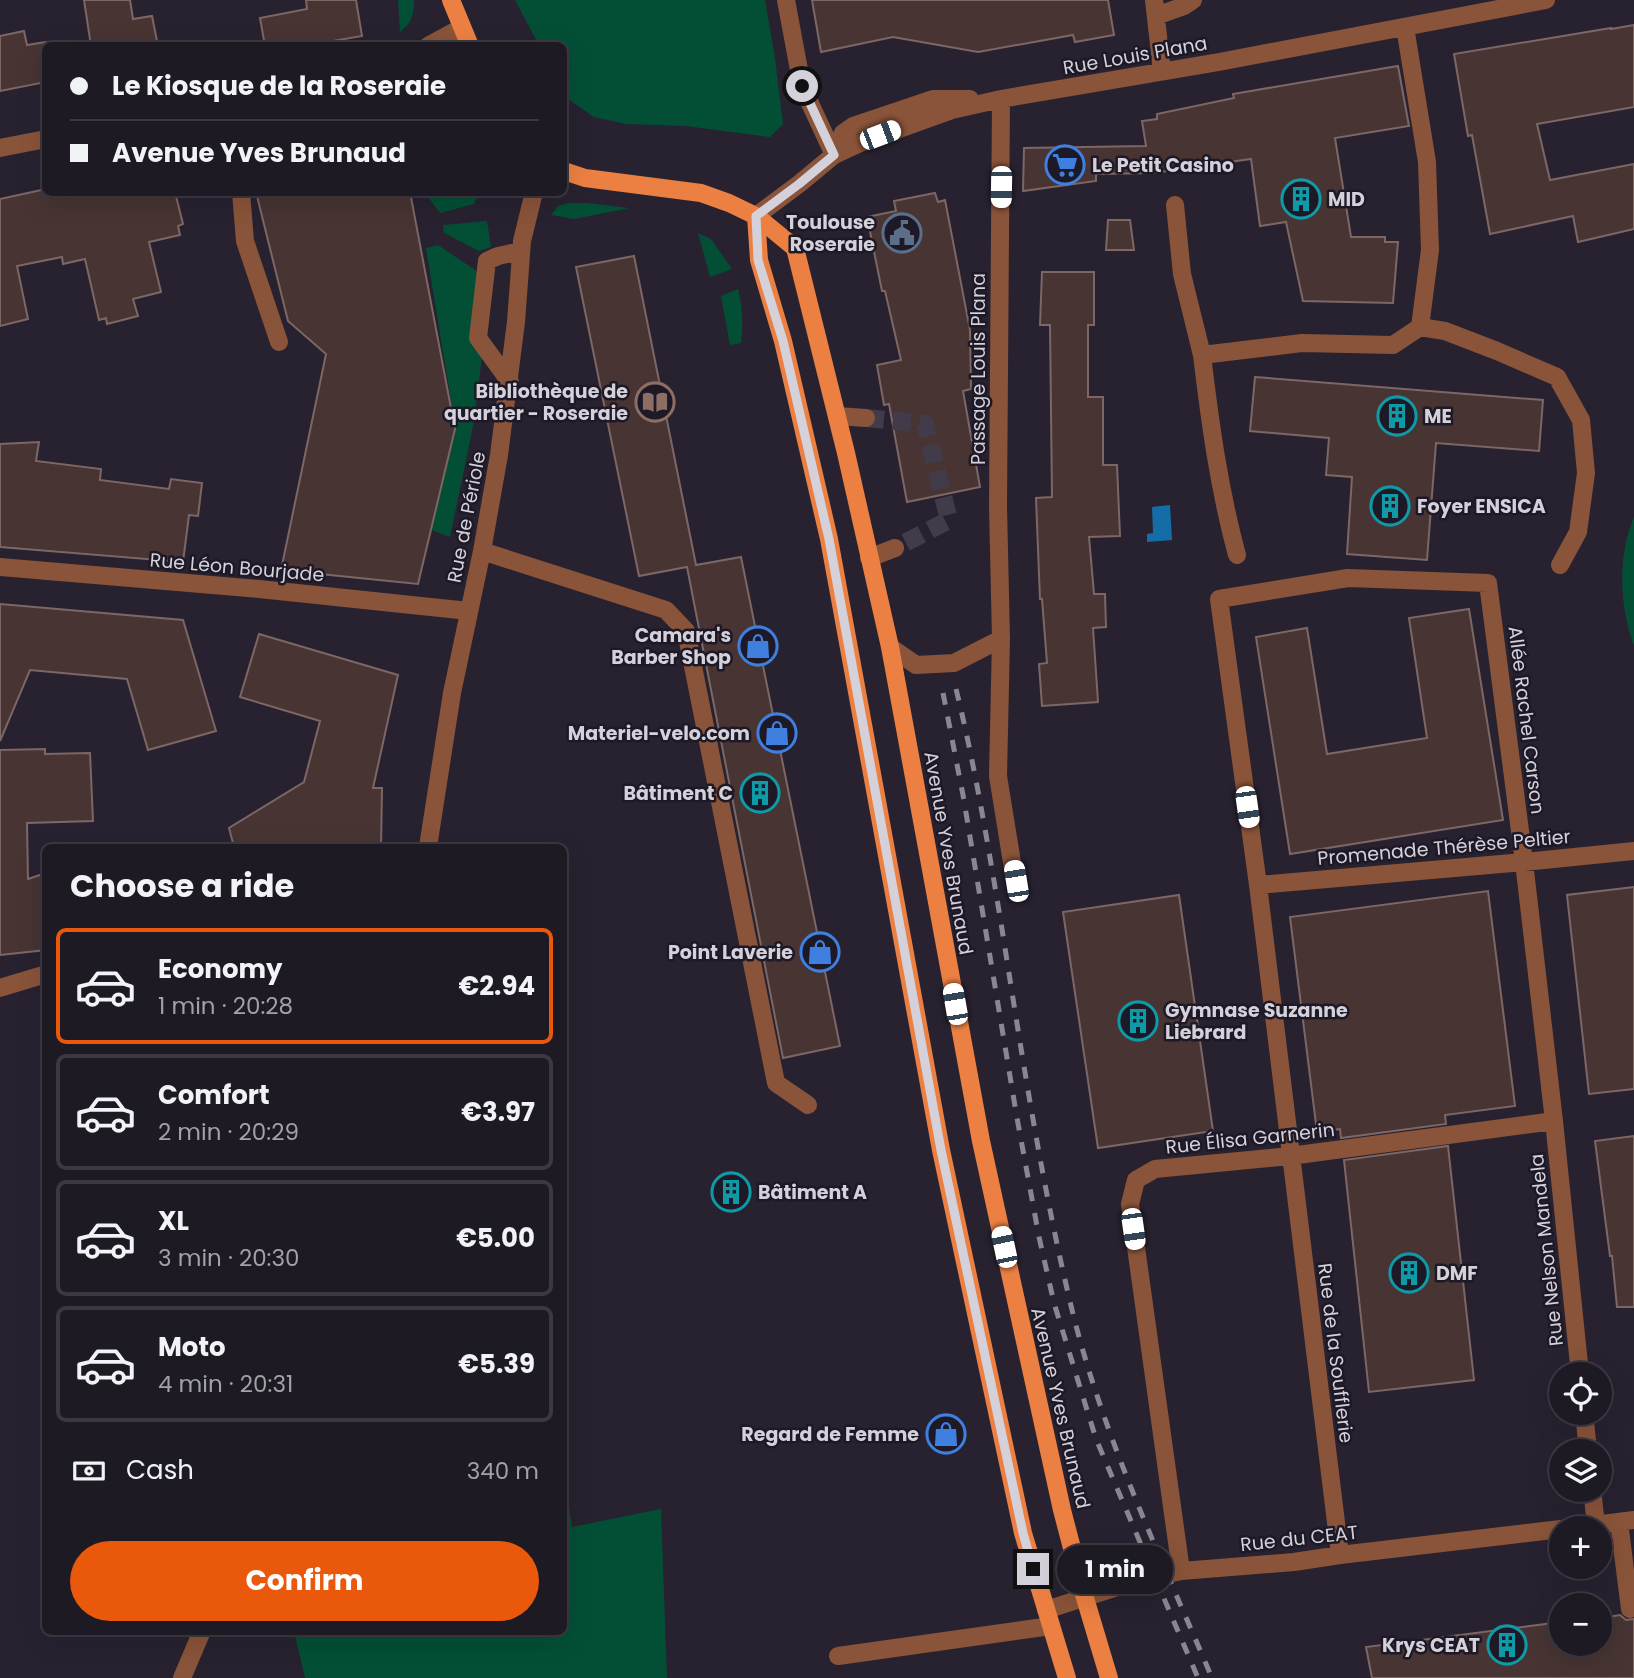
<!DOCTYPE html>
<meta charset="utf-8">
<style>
:root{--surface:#1e1a24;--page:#26232c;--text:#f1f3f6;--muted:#a1a1a6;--line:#3c3841;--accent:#ea580c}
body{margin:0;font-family:Poppins,sans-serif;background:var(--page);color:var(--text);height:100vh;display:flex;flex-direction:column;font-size:26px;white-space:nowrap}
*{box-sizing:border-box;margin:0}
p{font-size:23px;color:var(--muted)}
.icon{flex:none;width:38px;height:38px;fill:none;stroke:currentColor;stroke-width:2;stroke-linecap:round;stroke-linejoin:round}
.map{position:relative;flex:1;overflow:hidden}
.details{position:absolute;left:42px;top:844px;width:525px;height:791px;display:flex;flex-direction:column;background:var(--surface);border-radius:10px;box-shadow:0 7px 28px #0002,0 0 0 2px var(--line)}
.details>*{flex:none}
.hud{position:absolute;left:42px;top:42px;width:525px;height:154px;border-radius:10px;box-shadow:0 7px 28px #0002,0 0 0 2px var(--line);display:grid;align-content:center;height:154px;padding:0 28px;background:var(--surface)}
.fabs{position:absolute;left:1549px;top:1362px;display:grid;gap:14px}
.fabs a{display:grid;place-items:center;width:63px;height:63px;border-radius:50%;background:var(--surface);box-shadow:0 7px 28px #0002,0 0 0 2px var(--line);font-size:35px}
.end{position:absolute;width:32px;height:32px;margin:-16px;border:9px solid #d4d1da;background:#111;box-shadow:0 0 0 4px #111}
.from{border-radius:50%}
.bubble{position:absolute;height:49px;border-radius:24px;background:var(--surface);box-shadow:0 7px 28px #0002,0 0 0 2px var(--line);font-size:23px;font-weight:700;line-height:49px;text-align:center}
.car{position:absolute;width:21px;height:42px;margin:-21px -10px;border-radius:9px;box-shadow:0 0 5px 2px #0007;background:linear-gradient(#fff 24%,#345 0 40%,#fff 0 76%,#345 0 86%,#fff 0)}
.hud b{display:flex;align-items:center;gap:24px;height:66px;font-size:26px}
.hud b+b{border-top:2px solid var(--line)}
.hud i{width:18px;height:18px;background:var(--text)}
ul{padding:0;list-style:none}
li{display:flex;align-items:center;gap:21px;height:116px;margin:0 14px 10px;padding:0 14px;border:4px solid var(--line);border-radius:10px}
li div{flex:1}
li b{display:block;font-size:26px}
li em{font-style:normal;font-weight:700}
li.current{border-color:var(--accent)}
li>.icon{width:63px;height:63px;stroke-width:1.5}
h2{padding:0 28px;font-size:32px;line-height:84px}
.pay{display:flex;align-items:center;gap:18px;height:77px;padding:0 28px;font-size:26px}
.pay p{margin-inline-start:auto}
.primary-button{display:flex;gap:14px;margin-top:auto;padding:14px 28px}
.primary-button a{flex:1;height:80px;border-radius:42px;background:var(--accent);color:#fff;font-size:28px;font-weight:700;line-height:80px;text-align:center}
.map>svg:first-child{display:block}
.green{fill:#034f36}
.water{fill:#156da7}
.building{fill:#473433;stroke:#7c6765;stroke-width:2}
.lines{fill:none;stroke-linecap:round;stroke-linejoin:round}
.minor-tunnel{stroke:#423c4a;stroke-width:18;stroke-dasharray:18 9;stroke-linecap:butt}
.minor{stroke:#895439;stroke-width:18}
.major{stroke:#ec8042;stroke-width:18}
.rail{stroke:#8b8792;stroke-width:5;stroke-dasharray:12 12;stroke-linecap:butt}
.route{stroke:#d4d1da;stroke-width:9}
.labels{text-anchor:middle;stroke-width:5;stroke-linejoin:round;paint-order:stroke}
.street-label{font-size:19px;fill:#d4d1da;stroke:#1e1926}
.poi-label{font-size:19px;font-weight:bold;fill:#d4d1da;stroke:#1e1926;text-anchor:end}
</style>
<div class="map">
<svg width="1634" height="1678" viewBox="0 0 1634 1678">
<rect width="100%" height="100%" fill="#282230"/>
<!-- green -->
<path class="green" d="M398,0H414C414,14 412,23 400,32Z
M515,0H765L775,58L783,124L770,137L686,126L626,124L594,117L565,97L564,93V46L539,45Z
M430,193V192L479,193L474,204L440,213L428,197Z
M569,203H586L629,208L574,219L551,215L558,206Z
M487,221L491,247L479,251L444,233L443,225Z
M698,233L711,239L732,269L710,277Z
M438,245L478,272L482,357L474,421L450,537L431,530L455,425L426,248Z
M738,289C743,307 743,324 741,343L730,345L721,296Z
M1634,516V646C1623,617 1619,579 1625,548C1626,537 1631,526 1634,516Z
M564,1471L572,1527L661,1509L667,1678H305L294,1631H564Z"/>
<!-- water -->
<path class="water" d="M1170,505L1172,540L1147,542V534L1153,533L1152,507Z"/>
<!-- building -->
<path class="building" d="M84,0H130L133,19L152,16L158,46H91Z
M306,0H356L362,36L304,46H265L260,18L307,9Z
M812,0H1108L1114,35L1075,42L1073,35L978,52L893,37L821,52Z
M1634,25V107L1537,124L1550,180L1634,164V229L1578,242L1573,216L1490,234L1472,135L1468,136L1454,54L1611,28V29Z
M24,31L27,45L46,42V82L0,91V36Z
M1398,66L1409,126L1335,138L1351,237H1385V242H1398L1393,303L1303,301L1286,222L1260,226L1251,159L1154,173L1096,174V181L1023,191L1024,148L1146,146L1142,121L1157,119V114L1234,98L1233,94Z
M46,189V192H175L183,224L178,226L180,235L149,242L161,292L133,299L138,316L107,324L106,318L99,320L85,259L63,264L62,257L17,266L28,319L0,326V199Z
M256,192H410L455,429L418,584L281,570L326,354L288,321Z
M935,193L938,202L945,200L970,330L971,389L963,391L980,487L907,502L889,404L884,405L877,365L901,360L885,291H882L867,217L896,211L894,201Z
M1108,220H1130L1134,250H1106Z
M634,256L696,565L741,557L840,1046L783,1058L687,567L639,576L576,267Z
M1042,272H1094V325H1088V397H1103V465H1117L1120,536L1089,537L1094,594H1105L1106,627L1093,628L1098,702L1042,706L1039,664L1047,663L1042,599H1040L1036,498L1052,497L1050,325H1040Z
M1255,377L1543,400L1539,451L1436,443L1427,560L1347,554L1352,477L1326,475L1329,438L1250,431Z
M39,442L36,461L101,469L100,480L169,489L171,479L202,483L198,516L189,515L183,562L0,547V444Z
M0,604L183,620L216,731L148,750L127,679L30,670L0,741Z
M1469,609L1503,820L1290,854L1256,637L1307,628L1327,754L1427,738L1409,618Z
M259,634L398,675L373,788H382L381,847H234L229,828L304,782L320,721L240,697Z
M45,749V754L90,753L93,821L27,823L28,879L46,873V950L0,955V750Z
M1634,887V1089L1589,1094L1567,895Z
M1488,891L1515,1106L1445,1115L1446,1124L1341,1138L1340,1129L1317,1132L1290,917Z
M1179,895L1213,1131L1098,1148L1063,912Z
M1634,1136V1307H1617L1612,1256H1610L1595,1141Z
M1448,1146L1474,1380L1369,1392L1344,1160Z
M1620,1615L1626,1620L1634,1619V1678H1372L1366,1647L1561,1622V1643H1600V1618Z"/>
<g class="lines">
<!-- minor-tunnel -->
<path class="minor-tunnel" d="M866,418L925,424L949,520L895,548"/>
<!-- minor -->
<path class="minor" d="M786,0L802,86L834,155
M1154,0L1162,71
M1156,16L1184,6L1193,0
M1405,27L1427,162L1430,250L1420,327
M428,46L461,28
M1001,99L998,506L1001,639L998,776L1015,881
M0,148L46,139
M834,155L843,133L853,126L933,99H970
M241,192L245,241L279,342
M1175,205L1182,274L1202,355
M756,216L799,184L834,155L860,143L952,110L1001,99L1219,62L1546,0
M510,382L478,338L487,261L498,256L521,251
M837,416L866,418
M482,551L666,610L686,631L776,1083L808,1105
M1237,555C1219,489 1210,422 1202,355L1302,343L1393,345L1420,327L1445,331L1497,351L1557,377L1581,420L1586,473L1578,532L1560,565
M869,558L895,548
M0,567L259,589L469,611
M890,647L916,665L954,663L1001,639
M428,847L452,693L482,551L499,455L516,322L522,241L534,192
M1258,885L1524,862L1634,851
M0,988L46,974
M1584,1412L1588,1451
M1592,1489L1596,1525
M1619,1522L1630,1609
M1570,1528L1634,1520
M1340,1555L1258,885L1219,599L1348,578L1488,583L1524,862L1554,1121L1580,1374
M1181,1571L1130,1204L1136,1180L1155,1169L1290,1156L1554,1121
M1046,1610L1133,1582L1181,1571L1294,1562L1340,1555L1561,1529
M838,1656L1051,1626
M182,1678L202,1631"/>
<!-- major -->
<path class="major" d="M451,0L470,46
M564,171L585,178L701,193L729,203L756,216L795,248L846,453L890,647L981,1141L1062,1510L1085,1598L1109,1678
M756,216L759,260L783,341L829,539L941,1150L1023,1533L1067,1678"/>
<!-- rail -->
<path class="rail" d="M956,689C975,766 988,845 1001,923C1022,1055 1042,1188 1074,1318C1106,1443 1162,1560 1212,1678
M943,693L963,795L1017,1118L1039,1237L1054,1303L1096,1439L1198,1678"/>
</g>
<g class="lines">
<!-- route -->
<path class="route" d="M802,86L834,155L799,184L756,216L758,260L783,341L829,539L941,1150L1023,1533L1033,1569"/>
</g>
<!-- icons -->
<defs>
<g id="supermarket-ring" transform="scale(2.0125)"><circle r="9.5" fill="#1e1926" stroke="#3f7fe0" stroke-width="1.5"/><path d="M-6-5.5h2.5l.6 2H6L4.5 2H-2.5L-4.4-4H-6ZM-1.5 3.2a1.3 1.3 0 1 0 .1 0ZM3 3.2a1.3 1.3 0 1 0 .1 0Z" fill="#3f7fe0"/></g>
<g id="building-ring" transform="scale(2.0125)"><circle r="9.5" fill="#1e1926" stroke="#0f9aa8" stroke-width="1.5"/><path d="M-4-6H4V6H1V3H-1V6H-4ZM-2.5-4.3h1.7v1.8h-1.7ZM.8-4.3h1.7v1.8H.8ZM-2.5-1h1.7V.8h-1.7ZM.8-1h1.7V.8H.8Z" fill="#0f9aa8"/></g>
<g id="civic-ring" transform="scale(2.0125)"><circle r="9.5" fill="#1e1926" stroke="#5c6f8a" stroke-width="1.5"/><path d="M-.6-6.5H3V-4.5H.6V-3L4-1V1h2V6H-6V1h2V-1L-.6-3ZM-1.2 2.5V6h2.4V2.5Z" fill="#5c6f8a"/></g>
<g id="library-ring" transform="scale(2.0125)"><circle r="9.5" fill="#1e1926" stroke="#8d6e63" stroke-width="1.5"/><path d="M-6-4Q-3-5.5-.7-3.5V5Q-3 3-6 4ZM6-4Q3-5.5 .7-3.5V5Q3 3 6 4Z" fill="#8d6e63"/></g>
<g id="shop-ring" transform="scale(2.0125)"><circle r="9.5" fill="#1e1926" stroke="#3f7fe0" stroke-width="1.5"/><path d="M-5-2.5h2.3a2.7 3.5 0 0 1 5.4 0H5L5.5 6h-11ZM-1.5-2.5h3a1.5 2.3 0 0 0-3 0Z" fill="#3f7fe0"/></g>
</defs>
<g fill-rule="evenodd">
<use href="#supermarket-ring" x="1065" y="165"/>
<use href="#building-ring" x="1301" y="199"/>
<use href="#civic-ring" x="902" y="233"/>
<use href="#library-ring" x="655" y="402"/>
<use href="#building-ring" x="1397" y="416"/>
<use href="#building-ring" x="1390" y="506"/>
<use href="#shop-ring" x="758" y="646"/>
<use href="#shop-ring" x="777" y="733"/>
<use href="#building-ring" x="760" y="793"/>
<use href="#shop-ring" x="820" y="952"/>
<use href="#building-ring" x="1138" y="1021"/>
<use href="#building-ring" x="731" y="1192"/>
<use href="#building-ring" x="1409" y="1273"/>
<use href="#shop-ring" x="946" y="1434"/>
<use href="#building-ring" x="1507" y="1645"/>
</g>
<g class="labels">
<!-- street labels -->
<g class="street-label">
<text transform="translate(1135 55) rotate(-10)" y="7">Rue Louis Plana</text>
<text transform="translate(978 369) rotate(-90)" y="7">Passage Louis Plana</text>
<text transform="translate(466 517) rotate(-79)" y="7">Rue de Périole</text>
<text transform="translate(237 567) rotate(5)" y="7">Rue Léon Bourjade</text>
<text transform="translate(1527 720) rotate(83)" y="7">Allée Rachel Carson</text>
<text transform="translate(1444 847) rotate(-5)" y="7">Promenade Thérèse Peltier</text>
<text transform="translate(949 853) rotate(80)" y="7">Avenue Yves Brunaud</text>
<text transform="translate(1250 1138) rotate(-6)" y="7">Rue Élisa Garnerin</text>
<text transform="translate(1546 1250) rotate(-96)" y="7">Rue Nelson Mandela</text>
<text transform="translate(1336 1353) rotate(83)" y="7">Rue de la Soufflerie</text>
<text transform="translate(1061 1408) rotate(77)" y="7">Avenue Yves Brunaud</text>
<text transform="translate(1299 1538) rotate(-6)" y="7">Rue du CEAT</text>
</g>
<!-- poi labels -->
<g class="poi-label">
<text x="1092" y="172" text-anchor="start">Le Petit Casino</text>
<text x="1328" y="206" text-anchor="start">MID</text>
<text x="875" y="229">Toulouse<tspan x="875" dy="22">Roseraie</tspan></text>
<text x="628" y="398">Bibliothèque de<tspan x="628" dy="22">quartier - Roseraie</tspan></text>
<text x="1424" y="423" text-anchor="start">ME</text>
<text x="1417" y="513" text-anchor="start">Foyer ENSICA</text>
<text x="731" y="642">Camara's<tspan x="731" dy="22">Barber Shop</tspan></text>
<text x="750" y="740">Materiel-velo.com</text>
<text x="733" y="800">Bâtiment C</text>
<text x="793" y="959">Point Laverie</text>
<text x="1165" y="1017" text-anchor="start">Gymnase Suzanne<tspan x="1165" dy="22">Liebrard</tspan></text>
<text x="758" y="1199" text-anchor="start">Bâtiment A</text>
<text x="1436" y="1280" text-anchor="start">DMF</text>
<text x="919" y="1441">Regard de Femme</text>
<text x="1480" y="1652">Krys CEAT</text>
</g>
</g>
</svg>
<div class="fabs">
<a><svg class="icon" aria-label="locate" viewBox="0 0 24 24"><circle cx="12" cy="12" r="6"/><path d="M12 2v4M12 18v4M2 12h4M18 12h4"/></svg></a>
<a><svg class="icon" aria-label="layers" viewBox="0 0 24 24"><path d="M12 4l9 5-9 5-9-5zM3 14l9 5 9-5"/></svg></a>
<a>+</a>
<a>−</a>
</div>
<i class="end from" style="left:802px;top:86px"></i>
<i class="end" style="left:1033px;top:1569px"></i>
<div class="bubble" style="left:1057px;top:1545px;width:116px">1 min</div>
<i class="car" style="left:880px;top:135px;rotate:69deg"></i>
<i class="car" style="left:1001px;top:187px;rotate:181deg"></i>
<i class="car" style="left:1247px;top:807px;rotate:172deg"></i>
<i class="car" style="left:1016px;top:881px;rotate:351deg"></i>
<i class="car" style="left:955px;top:1004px;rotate:350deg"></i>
<i class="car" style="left:1133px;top:1229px;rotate:172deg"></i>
<i class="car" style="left:1004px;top:1247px;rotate:348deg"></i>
<div class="hud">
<b><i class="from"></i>Le Kiosque de la Roseraie</b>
<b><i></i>Avenue Yves Brunaud</b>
</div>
<section class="details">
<h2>Choose a ride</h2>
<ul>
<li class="current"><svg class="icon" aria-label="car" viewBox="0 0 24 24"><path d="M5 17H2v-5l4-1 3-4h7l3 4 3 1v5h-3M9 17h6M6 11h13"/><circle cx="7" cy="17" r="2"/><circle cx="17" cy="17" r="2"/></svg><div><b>Economy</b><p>1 min · 20:28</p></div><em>€2.94</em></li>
<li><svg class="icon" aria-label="car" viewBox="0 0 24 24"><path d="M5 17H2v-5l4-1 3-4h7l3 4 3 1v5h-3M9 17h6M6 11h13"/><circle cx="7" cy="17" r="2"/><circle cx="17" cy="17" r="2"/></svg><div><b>Comfort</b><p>2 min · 20:29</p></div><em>€3.97</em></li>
<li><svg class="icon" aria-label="car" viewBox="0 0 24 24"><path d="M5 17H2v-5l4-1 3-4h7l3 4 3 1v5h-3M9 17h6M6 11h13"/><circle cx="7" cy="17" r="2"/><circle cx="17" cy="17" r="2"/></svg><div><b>XL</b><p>3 min · 20:30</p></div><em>€5.00</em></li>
<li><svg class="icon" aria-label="car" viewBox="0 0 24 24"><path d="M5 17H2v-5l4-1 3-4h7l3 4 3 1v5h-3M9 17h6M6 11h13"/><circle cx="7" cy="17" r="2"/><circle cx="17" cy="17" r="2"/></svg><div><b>Moto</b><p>4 min · 20:31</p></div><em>€5.39</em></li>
</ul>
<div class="pay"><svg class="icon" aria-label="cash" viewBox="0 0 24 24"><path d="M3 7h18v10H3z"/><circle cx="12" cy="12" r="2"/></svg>Cash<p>340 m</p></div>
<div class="primary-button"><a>Confirm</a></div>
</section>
</div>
